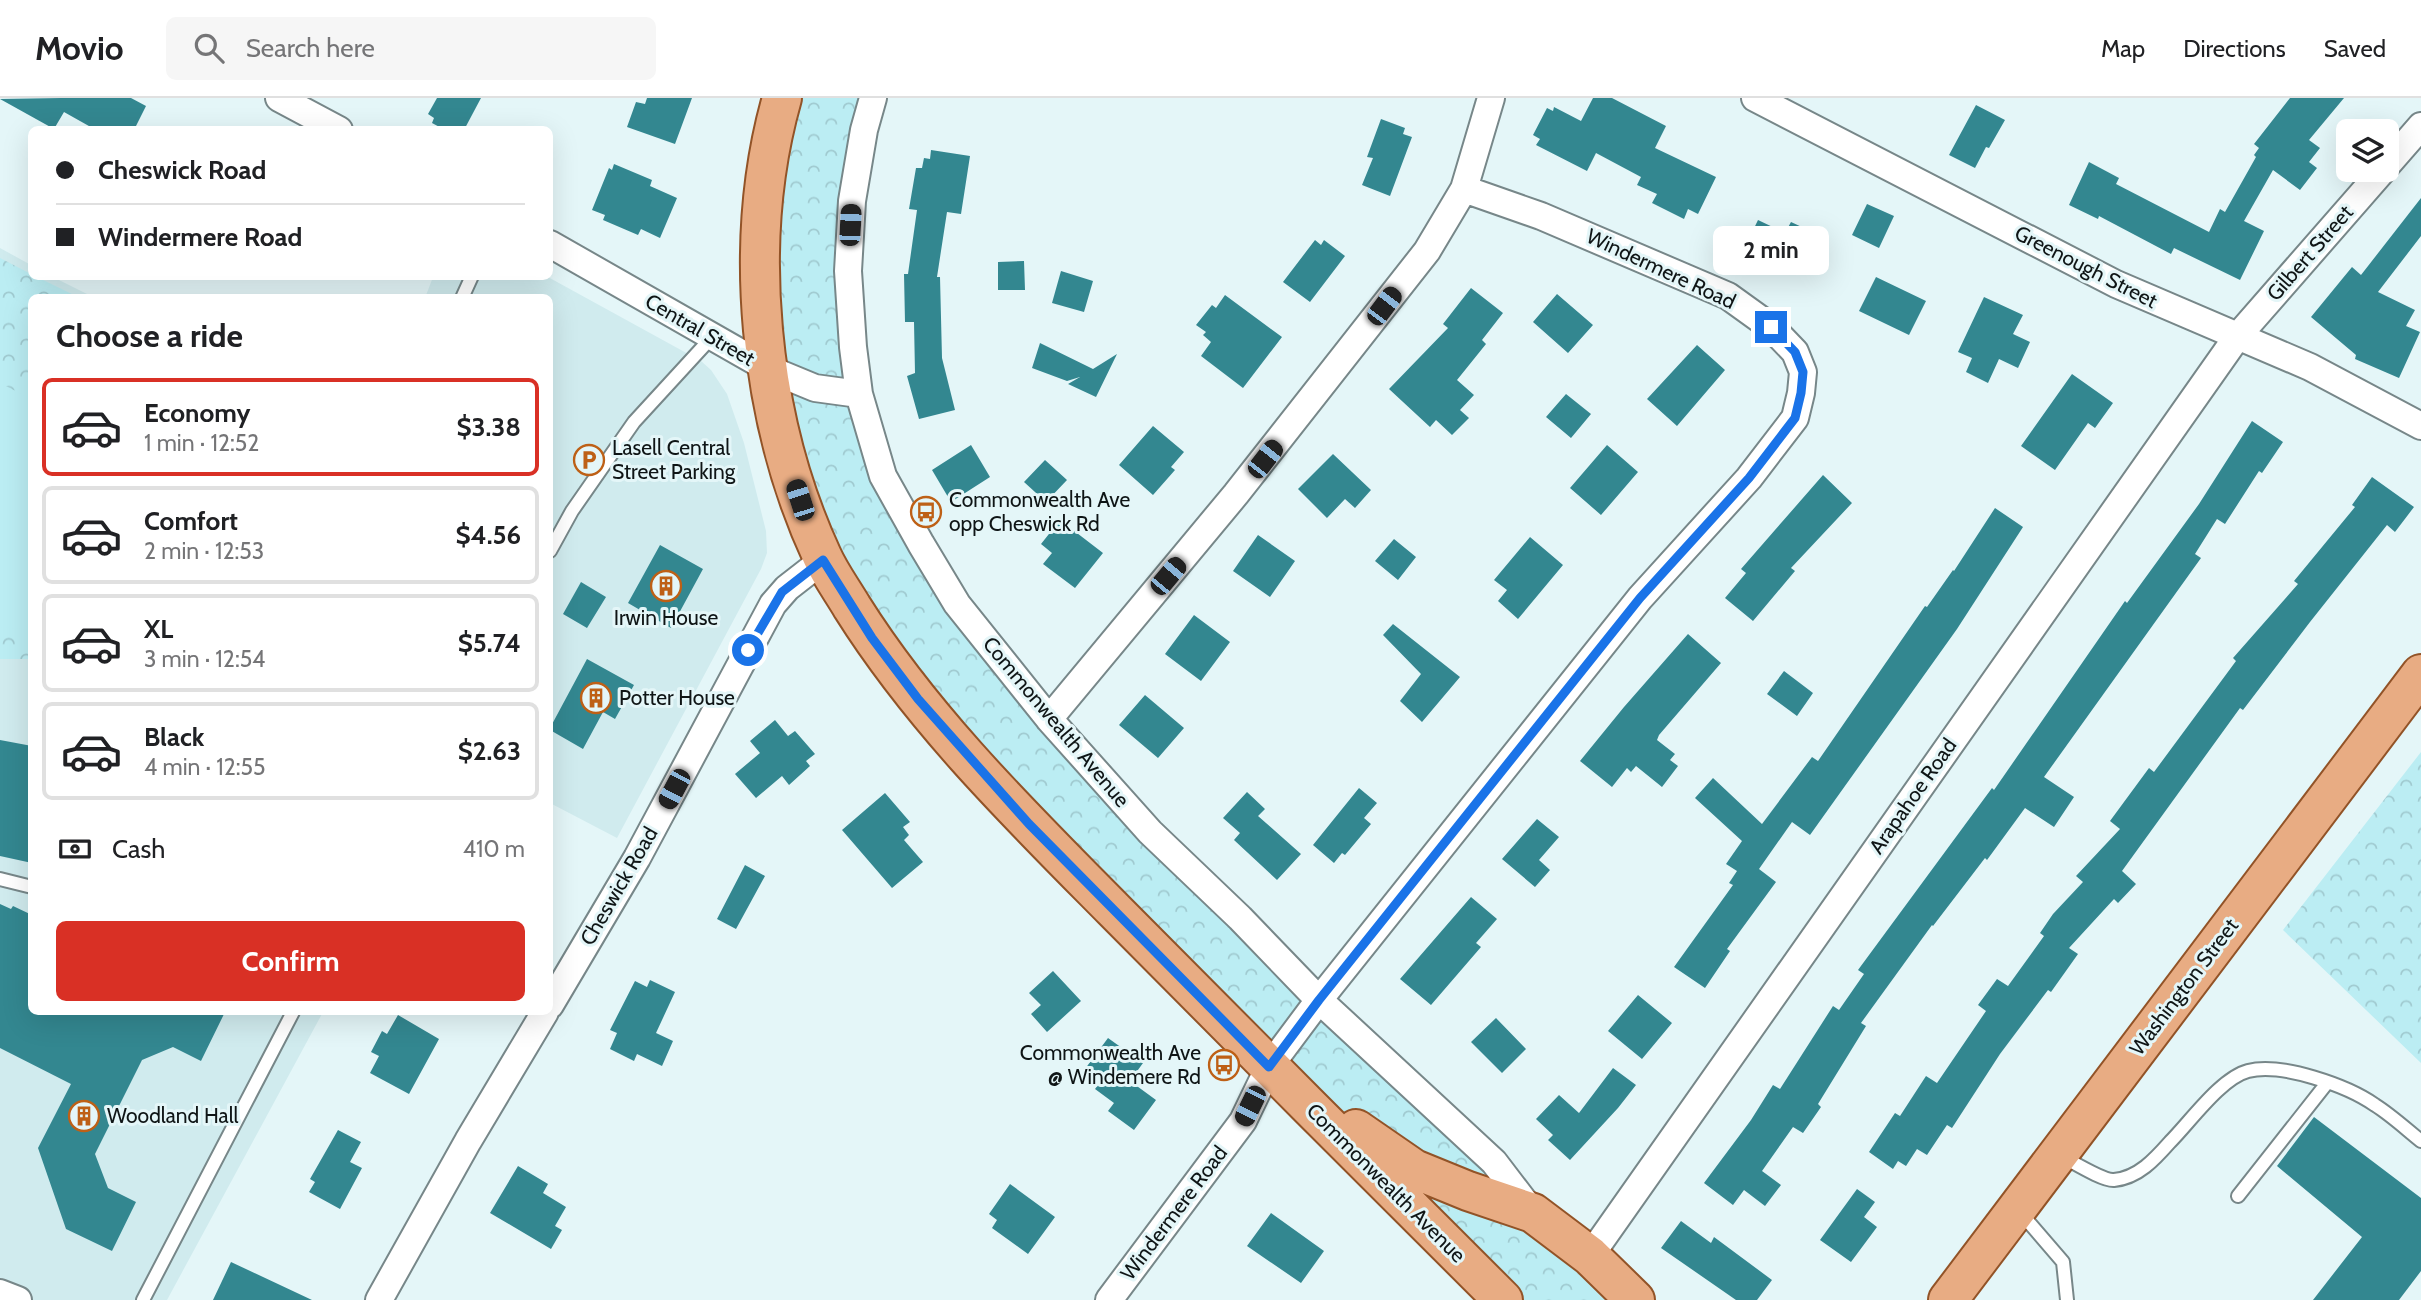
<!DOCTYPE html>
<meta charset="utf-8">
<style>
:root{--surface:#fff;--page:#f6f6f6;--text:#202124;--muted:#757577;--line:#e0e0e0;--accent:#d93025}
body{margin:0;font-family:Cabin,sans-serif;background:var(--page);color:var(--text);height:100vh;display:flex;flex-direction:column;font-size:26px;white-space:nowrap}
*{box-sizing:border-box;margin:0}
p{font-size:23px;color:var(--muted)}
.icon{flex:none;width:38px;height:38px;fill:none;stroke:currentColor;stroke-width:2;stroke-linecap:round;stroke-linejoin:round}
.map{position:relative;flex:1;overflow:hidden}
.details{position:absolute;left:28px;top:196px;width:525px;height:721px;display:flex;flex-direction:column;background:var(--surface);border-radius:10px;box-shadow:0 7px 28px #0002}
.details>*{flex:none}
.guide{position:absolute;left:28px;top:28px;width:525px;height:154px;border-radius:10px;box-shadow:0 7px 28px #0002;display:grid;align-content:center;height:154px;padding:0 28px;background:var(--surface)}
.controls{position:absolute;left:2336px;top:21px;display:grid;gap:14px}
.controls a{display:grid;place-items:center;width:63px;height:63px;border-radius:10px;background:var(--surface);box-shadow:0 7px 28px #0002;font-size:35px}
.end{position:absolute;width:32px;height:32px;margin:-16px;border:9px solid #1a73e8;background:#fff;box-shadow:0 0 0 4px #fff}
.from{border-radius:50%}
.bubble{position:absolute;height:49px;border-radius:10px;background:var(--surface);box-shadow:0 7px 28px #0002;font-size:23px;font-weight:700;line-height:49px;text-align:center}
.car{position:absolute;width:21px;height:42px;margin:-21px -10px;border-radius:9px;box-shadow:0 0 5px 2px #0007;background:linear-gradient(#222 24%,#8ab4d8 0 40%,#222 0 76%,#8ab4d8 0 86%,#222 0)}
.guide b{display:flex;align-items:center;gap:24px;height:66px;font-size:26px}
.guide b+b{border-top:2px solid var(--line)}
.guide i{width:18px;height:18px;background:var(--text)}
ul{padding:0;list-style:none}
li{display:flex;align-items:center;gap:21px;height:98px;margin:0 14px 10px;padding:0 14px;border:4px solid var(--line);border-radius:10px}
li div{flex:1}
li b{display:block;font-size:26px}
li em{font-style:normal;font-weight:700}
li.on{border-color:var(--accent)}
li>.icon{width:63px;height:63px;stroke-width:1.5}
h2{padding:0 28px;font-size:32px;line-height:84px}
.pay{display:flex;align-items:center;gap:18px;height:77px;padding:0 28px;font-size:26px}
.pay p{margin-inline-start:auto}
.action{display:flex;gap:14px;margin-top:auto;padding:14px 28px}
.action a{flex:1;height:80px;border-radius:10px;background:var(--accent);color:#fff;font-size:28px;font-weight:700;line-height:80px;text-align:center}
header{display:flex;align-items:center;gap:42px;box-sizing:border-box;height:98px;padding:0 35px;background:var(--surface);border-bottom:2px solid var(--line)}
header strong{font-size:33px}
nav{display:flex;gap:38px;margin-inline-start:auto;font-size:24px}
.search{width:490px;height:63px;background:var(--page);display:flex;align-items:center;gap:18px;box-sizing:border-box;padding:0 24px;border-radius:10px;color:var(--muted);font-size:26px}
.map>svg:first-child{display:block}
.built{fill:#d0ebee}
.park{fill:url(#park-crowns)}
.pitch{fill:#bbedf3}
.building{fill:#338790}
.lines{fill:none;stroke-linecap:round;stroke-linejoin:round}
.service-casing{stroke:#778789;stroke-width:16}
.minor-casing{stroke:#778789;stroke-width:30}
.primary-casing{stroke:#925327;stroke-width:42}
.service{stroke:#fff;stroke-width:12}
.minor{stroke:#fff;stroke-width:26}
.primary{stroke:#e8ac83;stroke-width:38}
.route{stroke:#1a73e8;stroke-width:9}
.labels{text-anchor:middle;stroke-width:6;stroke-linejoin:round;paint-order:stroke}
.street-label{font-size:21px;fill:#0f1516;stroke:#e4f6f8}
.poi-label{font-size:21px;fill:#0f1516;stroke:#e4f6f8;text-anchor:start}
</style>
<header>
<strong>Movio</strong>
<div class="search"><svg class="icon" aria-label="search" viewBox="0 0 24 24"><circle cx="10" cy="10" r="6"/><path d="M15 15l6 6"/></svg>Search here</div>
<nav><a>Map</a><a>Directions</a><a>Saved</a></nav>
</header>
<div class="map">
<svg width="2421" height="1202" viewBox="0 0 2421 1202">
<defs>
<pattern id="park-crowns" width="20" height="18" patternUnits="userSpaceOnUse" patternTransform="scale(1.75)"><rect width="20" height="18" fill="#bbedf3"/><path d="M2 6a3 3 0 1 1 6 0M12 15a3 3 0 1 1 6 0" fill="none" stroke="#a0cad0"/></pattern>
</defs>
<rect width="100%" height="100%" fill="#e4f6f8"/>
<!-- built -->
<path class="built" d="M0,150L31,167L32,178L53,179L93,199L32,200V914H323L167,1202H0Z
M433,179H548L701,263L711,272L727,296L744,345L766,433L767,455L761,471L617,740L550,705V200H425Z"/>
<!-- park -->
<path class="park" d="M782,0H873L848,173L883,378L1049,621L1635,1202H1503L872,540L776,313Z
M0,160L31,176L32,178L37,179L78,199L32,200L31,561H0Z
M2421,654V965L2283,832Z"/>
<!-- pitch -->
<path class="pitch" d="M0,285L31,301V532L0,529Z"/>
<!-- building -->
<path class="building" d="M61,0H131L146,8L134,32H96L64,14L54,31L0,1Z
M437,0H481L464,32H445L432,25L434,20L428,16Z
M647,0H692L675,46L627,29L636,4L645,6Z
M1593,0H1612L1666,28L1655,50L1716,79L1698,116L1688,111L1684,121L1652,105L1657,96L1637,87L1641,79L1596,55L1587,73L1536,47L1540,41L1533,37L1547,10L1553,13L1554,9L1581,23Z
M2290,0H2344L2309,42L2320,50L2309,64L2317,70L2300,92L2273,72L2244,123L2264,133L2240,182L2174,150L2171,156L2099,118L2098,121L2069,107L2089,64L2119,80L2116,86L2209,134L2220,111L2225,114L2256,59L2254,57L2259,50L2254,46Z
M1976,7L2005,22L1989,50L1986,49L1975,70L1949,57Z
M1381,21L1405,30L1403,36L1412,39L1390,98L1362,87L1373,60L1367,59Z
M931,52L970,58L961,116L947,114L937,179H940L942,260L955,312L919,321L907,278L915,275L914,224H905L904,176H908L917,112L909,111L916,70H922L924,60L930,61Z
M614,66L652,82L650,88L677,100L660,140L641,131L638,137L603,122L605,117L592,112L609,70L612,72Z
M2421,100V138L2378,194L2415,212L2406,228L2420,234L2399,280L2355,261L2356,257L2311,219L2352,169L2361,177Z
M1867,106L1894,118L1879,150L1852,137Z
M1758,122L1785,135L1791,124L1817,136L1802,170L1788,163L1784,172L1743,153Z
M1315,142L1321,147L1324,142L1345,158L1310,204L1283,184Z
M1024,163L1025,192H998V164Z
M1061,173L1093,183L1084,214L1052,205Z
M1876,179L1926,203L1909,237L1859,213Z
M1471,190L1503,215L1482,242L1486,246L1457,282L1474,297L1460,312L1469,320L1452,337L1436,322L1430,329L1389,291L1448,230L1443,226Z
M1557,196L1593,227L1568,255L1533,224Z
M1225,197L1282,239L1243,290L1201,258L1211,244L1203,237L1206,234L1196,227L1212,207L1216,210Z
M1984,199L2023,217L2013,236L2030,244L2018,270L1999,261L1988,285L1966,274L1972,260L1958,254Z
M1040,245L1093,271L1117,256L1096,299L1068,286L1080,279L1067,283L1032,270Z
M1697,247L1725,272L1677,328L1647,301Z
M2072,276L2113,305L2095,330L2088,325L2055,372L2021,348Z
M1566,296L1591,316L1571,340L1546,319Z
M2252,323L2283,344L2262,375L2259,373L2225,426L2217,421L2195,456L2201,460L2044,679L2074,699L2054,729L2025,710L1987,762L1985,760L1933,828L1932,827L1861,925L1866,928L1818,1006L1821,1009L1803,1035L1793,1029L1762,1073L1781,1087L1765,1108L1744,1092L1733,1107L1704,1085L1751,1022L1773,987L1780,991L1833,908L1839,912L1864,876L1858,872L1992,690L1994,692L2125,503L2127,505L2199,406Z
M1153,328L1184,354L1171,369L1175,372L1153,397L1119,367Z
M971,347L990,379L951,404L932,372Z
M1607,347L1638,374L1601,417L1570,390Z
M1333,356L1371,392L1355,410L1345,401L1327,420L1298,391Z
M1045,362L1067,382L1046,404L1024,384Z
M1823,377L1852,405L1791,470L1795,473L1753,523L1725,500L1746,475L1741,471Z
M2372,379L2414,409L2395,434L2387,427L2310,524L2243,612L2240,610L2122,773L2136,786L2118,805L2114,801L2069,850L2078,856L2051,894L2048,892L2000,956L1952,1030L1947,1027L1927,1057L1917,1051L1906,1068L1898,1063L1893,1071L1869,1054L1895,1015L1900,1018L1926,978L1937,985L1986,913L1978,907L1997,881L2008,888L2044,838L2040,835L2053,816L2083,784L2076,778L2120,731L2110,723L2149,670L2154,674L2236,563L2233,560L2298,486L2294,483L2355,409L2352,407Z
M1995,410L2023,429L1957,531L1810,737L1792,724L1759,771L1776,784L1727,851L1730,853L1705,890L1674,869L1733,787L1729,785L1737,773L1726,766L1742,743L1695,700L1713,680L1762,726L1812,659L1818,663L1925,508L1927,509L1953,472L1954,473Z
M1060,422L1103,455L1075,490L1043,466L1052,455L1041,446Z
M1258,437L1295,463L1270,499L1233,473Z
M1530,439L1563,467L1518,521L1498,503L1507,492L1494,482Z
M1394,441L1416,459L1398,482L1375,463Z
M660,447L703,471L671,530L628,505Z
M581,484L606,499L587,530L563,516Z
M1194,517L1230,544L1201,583L1165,556Z
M1393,526L1460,579L1422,624L1400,603L1421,576L1383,537Z
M1688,536L1721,565L1659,637L1657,642L1675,656L1670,662L1678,668L1662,689L1636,668L1631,674L1627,670L1612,689L1580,663L1624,609Z
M587,561L634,587L615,621L603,614L583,651L550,632V630Z
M1784,573L1813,595L1797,618L1767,596Z
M1145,597L1184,630L1158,660L1119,627Z
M775,622L788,638L795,633L815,656L806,663L810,668L789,687L782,678L756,700L735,676L760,655L750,643Z
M0,642L32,648V765L0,758Z
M1359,690L1377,705L1364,720L1371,726L1345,757L1342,755L1334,765L1313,747Z
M1247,694L1265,711L1258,718L1301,756L1277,782L1234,742L1240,735L1223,720Z
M885,695L910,724L903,729L909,737L904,742L923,764L892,790L842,732Z
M1537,721L1559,739L1539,762L1550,772L1535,789L1502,761Z
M745,767L765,778L736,831L717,821Z
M1471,799L1497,821L1476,845L1481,849L1431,907L1400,881Z
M0,806L11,811L13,808L32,817V914H225L201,963L173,949L142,962L95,1056L108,1090L136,1104L112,1153L66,1131L38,1050L71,986L0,950Z
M1053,873L1081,903L1047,934L1031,916L1041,907L1029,895Z
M650,882L675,894L656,935L673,943L662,968L637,956L634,963L610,951L617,935L610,932L635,883L647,889Z
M1638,897L1672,925L1642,961L1608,933Z
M398,917L439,941L409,996L370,975L379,958L371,954L382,933L387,936Z
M1496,920L1526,951L1502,975L1471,944Z
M1108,940L1143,965L1130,983L1156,1002L1134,1032L1108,1013L1114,1005L1095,991L1098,987L1082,975Z
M1613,970L1636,987L1618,1010L1570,1062L1548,1042L1553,1037L1536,1021L1559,997L1579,1015Z
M2314,1019L2421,1100V1173L2399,1202H2313L2362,1139L2277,1068Z
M338,1032L361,1044L350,1064L362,1070L340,1111L309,1094L315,1084L310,1081Z
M518,1068L548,1086L543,1095L566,1109L555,1128L562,1132L551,1151L490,1115Z
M1010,1086L1055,1119L1028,1156L992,1130L997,1122L989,1116Z
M1857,1091L1875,1104L1864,1119L1877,1129L1851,1164L1820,1142Z
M1271,1115L1324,1153L1301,1185L1247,1148Z
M1681,1123L1711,1145L1714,1139L1772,1182L1757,1202H1736L1661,1150Z
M231,1164L312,1202H213Z"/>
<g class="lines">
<!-- service casing -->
<g class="service-casing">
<path id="service" d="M462,200L472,178
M550,453L572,413L634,324L712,239
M0,781L32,789
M2061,1058C2073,1064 2103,1083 2114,1082C2138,1080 2155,1061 2170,1044C2190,1024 2221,980 2248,973C2281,964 2348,988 2375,1007C2391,1017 2406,1031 2421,1043
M2238,1098L2327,985
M2020,1114L2063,1164L2067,1202
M143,1202L293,914"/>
</g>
<!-- minor casing -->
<g class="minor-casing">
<path id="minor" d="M279,0L339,32
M873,0L864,32L852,103L848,173L853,249L859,296L883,378L921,446L957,506L1049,621L1150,734L1240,820L1319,902L1494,1064L1533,1115
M1755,0L2116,186L2310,269L2421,328
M2387,67L2421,28
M550,146L769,271L815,290L859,296
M1049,621L1236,396L1427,153L1464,91L1491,0
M550,907L637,760L773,506L787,490L823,462
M1590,1158L2237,239L2383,72
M0,1195L18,1202
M379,1202L468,1043L545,914
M1109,1202L1243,1023L1269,969L1319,902L1640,500L1749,380L1795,320L1801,295L1803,274L1795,254L1771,229L1728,198L1541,118L1464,91"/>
</g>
<!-- primary casing -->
<g class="primary-casing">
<path id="primary" d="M782,0C741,144 759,322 822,458C830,476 842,492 852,509C923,622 1021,718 1114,812C1243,943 1373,1072 1503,1202
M1356,1031L1414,1071L1468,1093L1533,1115L1590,1158L1635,1202
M1948,1202L2421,576"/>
</g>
<!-- service -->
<use href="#service" class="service"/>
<!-- minor -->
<use href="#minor" class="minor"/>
<!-- primary -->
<use href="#primary" class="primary"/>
</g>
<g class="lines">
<!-- route -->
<path class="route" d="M748,552L782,494L823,462L872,540L918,601L1029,726L1269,969L1319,902L1640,500L1749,380L1795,320L1801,295L1803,274L1795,254L1771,229"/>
</g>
<!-- icons -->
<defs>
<g id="parking-ring" transform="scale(1.575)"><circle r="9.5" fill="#e4f6f8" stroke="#be6016" stroke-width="1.5"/><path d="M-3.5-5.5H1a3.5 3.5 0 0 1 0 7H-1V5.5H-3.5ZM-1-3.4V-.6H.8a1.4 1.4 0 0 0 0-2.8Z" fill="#be6016"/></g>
<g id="bus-ring" transform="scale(1.575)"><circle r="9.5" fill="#e4f6f8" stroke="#be6016" stroke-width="1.5"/><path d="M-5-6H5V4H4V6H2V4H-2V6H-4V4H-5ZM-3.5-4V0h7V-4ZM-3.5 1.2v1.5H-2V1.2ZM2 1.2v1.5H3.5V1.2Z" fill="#be6016"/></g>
<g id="building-ring" transform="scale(1.575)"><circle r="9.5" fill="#e4f6f8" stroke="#be6016" stroke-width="1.5"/><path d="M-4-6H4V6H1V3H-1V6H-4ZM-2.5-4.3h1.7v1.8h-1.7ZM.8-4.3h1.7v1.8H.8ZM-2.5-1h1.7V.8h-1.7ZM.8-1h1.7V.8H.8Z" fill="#be6016"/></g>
</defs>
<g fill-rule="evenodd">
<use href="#parking-ring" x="589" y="362"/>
<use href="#bus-ring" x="926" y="414"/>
<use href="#building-ring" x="666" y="488"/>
<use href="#building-ring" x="596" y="600"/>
<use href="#bus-ring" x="1224" y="967"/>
<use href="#building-ring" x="84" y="1018"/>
</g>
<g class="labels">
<!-- street labels -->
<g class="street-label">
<text transform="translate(2310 155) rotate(-49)" y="7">Gilbert Street</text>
<text transform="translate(2086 169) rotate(27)" y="7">Greenough Street</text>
<text transform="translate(1661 171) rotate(25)" y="7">Windermere Road</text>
<text transform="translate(700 232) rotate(30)" y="7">Central Street</text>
<text transform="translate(1056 624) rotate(50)" y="7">Commonwealth Avenue</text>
<text transform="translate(1913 698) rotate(-55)" y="7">Arapahoe Road</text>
<text transform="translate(619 788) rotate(-60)" y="7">Cheswick Road</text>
<text transform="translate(2184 889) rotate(-53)" y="7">Washington Street</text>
<text transform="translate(1386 1085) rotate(45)" y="7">Commonwealth Avenue</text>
<text transform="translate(1174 1115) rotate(-53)" y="7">Windermere Road</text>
</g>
<!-- poi labels -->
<g class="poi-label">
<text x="612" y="357">Lasell Central<tspan x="612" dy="24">Street Parking</tspan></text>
<text x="949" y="409">Commonwealth Ave<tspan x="949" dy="24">opp Cheswick Rd</tspan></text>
<text x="666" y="527" text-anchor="middle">Irwin House</text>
<text x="619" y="607">Potter House</text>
<text x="1201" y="962" text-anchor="end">Commonwealth Ave<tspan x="1201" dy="24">@ Windemere Rd</tspan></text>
<text x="107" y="1025">Woodland Hall</text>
</g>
</g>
</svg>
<div class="controls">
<a><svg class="icon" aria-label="layers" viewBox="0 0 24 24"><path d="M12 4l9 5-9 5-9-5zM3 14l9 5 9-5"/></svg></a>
</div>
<i class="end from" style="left:748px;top:552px"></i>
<i class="end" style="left:1771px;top:229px"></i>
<div class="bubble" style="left:1713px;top:128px;width:116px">2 min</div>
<i class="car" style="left:850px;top:127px;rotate:3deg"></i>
<i class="car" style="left:1384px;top:208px;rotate:37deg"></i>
<i class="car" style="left:1265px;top:361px;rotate:38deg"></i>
<i class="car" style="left:800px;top:402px;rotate:342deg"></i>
<i class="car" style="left:1168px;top:478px;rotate:40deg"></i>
<i class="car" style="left:674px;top:691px;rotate:208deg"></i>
<i class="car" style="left:1250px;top:1008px;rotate:206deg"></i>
<div class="guide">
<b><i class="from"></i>Cheswick Road</b>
<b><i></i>Windermere Road</b>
</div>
<section class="details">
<h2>Choose a ride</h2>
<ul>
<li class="on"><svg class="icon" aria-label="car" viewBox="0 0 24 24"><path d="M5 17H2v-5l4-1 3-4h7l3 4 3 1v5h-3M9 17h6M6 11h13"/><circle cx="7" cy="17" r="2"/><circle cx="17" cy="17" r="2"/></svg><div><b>Economy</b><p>1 min · 12:52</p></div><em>$3.38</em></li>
<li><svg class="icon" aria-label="car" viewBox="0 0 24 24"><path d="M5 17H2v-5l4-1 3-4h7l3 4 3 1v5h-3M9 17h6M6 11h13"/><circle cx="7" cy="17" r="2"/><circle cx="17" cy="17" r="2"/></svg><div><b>Comfort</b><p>2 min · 12:53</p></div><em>$4.56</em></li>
<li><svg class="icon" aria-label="car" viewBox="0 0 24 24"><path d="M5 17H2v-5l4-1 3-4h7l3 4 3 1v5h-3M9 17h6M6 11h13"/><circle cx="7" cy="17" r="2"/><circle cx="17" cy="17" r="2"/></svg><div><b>XL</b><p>3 min · 12:54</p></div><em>$5.74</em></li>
<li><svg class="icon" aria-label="car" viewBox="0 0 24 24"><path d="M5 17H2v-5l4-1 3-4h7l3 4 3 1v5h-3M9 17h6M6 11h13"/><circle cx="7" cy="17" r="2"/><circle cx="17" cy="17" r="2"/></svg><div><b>Black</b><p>4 min · 12:55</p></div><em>$2.63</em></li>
</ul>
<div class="pay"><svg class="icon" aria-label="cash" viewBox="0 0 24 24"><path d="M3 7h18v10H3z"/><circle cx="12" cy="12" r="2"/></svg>Cash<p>410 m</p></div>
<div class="action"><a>Confirm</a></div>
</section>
</div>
